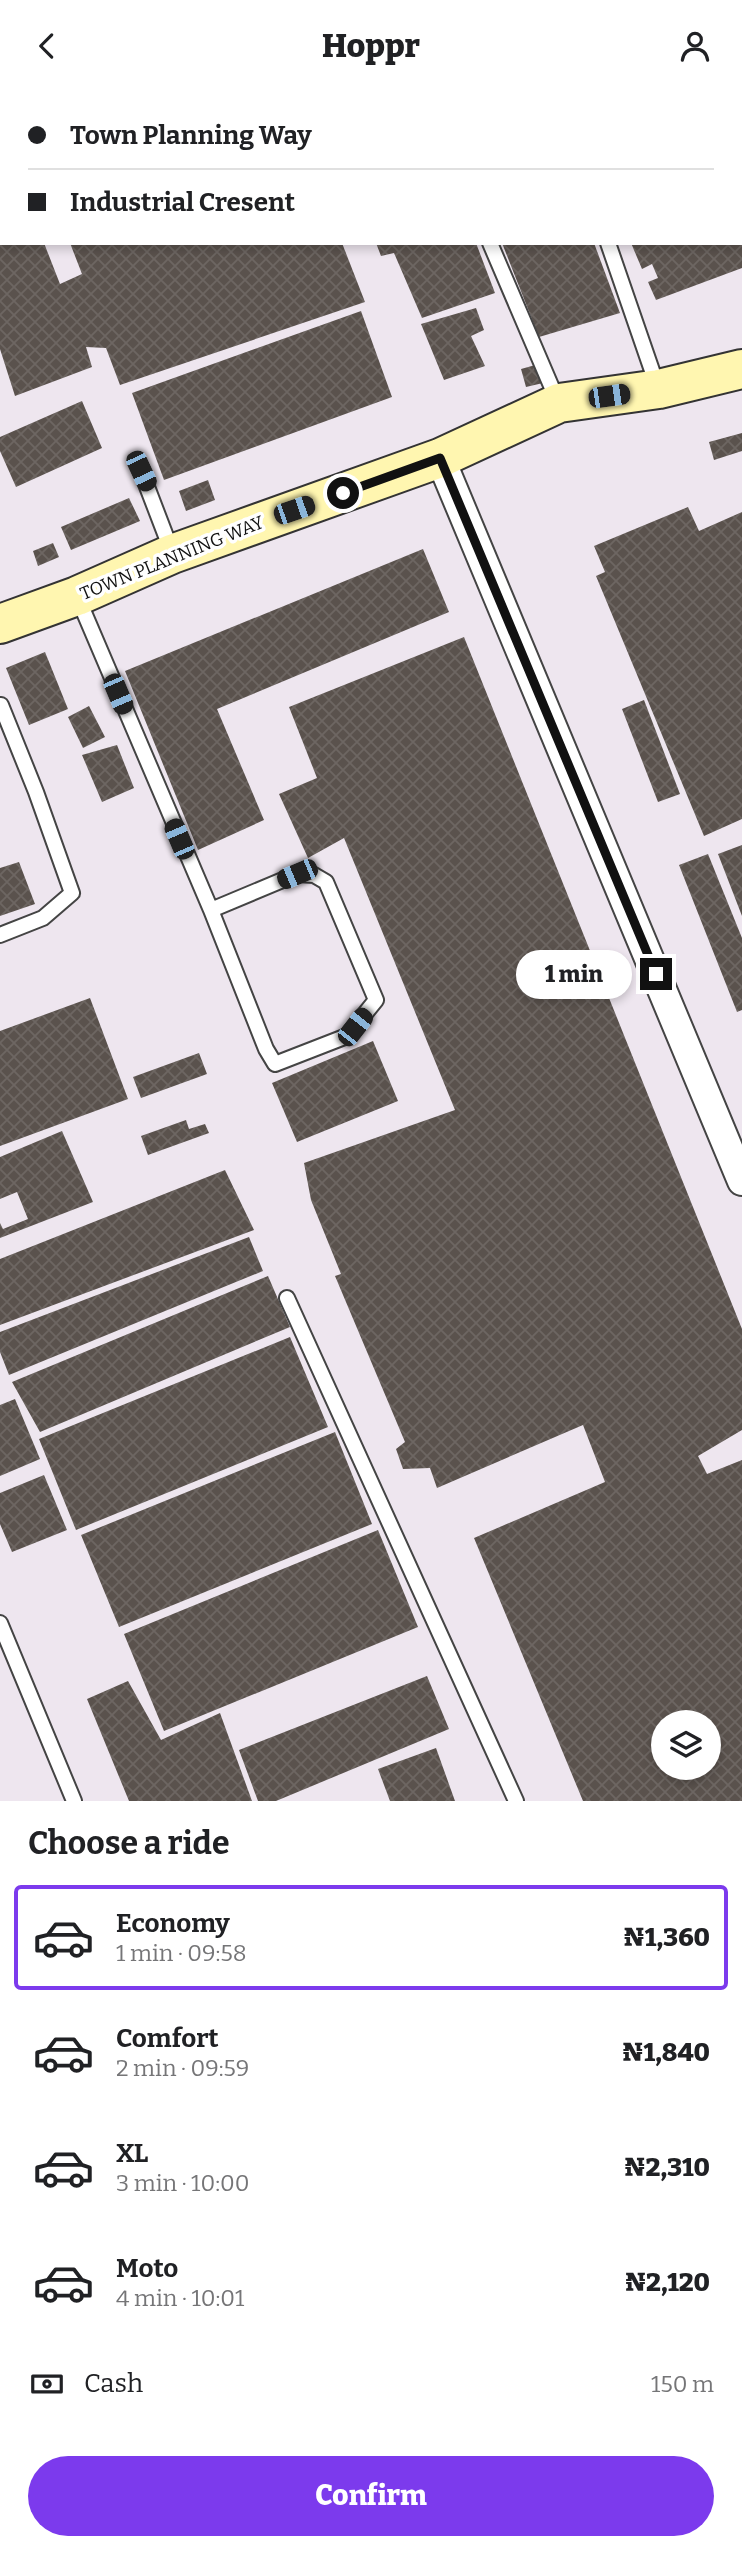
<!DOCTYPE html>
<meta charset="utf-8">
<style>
:root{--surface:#fff;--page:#f2f2f2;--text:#202124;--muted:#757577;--line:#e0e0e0;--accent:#7c3aed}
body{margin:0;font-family:Bitter,serif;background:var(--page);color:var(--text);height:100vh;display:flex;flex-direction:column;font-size:26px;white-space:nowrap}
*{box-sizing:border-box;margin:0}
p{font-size:23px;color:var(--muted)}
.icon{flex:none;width:38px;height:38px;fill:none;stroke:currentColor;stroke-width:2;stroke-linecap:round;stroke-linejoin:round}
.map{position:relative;height:1710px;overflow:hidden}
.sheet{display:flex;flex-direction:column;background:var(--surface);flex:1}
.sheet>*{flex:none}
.top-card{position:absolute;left:0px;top:0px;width:742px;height:154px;box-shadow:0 4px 10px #0003;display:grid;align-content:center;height:154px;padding:0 28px;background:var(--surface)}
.controls{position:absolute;left:651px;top:1619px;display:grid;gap:14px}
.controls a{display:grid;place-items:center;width:70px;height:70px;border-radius:50%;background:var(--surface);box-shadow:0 4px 10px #0003;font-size:35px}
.end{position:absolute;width:32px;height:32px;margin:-16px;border:9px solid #111;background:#fff;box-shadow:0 0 0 4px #fff}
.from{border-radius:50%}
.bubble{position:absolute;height:49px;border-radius:24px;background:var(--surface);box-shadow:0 4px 10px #0003;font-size:23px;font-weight:800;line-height:49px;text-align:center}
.car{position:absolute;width:21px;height:42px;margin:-21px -10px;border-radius:9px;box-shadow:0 0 5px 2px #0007;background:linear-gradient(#222 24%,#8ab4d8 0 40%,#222 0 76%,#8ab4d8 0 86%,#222 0)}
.top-card b{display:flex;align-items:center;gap:24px;height:66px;font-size:26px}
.top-card b+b{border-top:2px solid var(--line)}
.top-card i{width:18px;height:18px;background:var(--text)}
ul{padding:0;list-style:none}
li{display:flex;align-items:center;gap:21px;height:105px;margin:0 14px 10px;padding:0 14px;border:4px solid transparent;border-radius:7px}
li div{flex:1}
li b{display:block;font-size:26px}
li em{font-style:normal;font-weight:800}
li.selected{border-color:var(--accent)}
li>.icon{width:63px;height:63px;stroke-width:1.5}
h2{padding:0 28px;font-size:32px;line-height:84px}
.pay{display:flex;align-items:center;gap:18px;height:77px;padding:0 28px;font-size:26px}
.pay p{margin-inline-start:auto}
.button{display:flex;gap:14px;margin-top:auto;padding:14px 28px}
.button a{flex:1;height:80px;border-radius:42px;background:var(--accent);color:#fff;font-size:28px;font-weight:800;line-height:80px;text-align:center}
header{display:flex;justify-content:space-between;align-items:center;height:91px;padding:0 28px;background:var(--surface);font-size:32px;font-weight:800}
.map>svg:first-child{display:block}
.industrial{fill:#eee6ef;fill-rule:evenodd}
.building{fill:url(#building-cross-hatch);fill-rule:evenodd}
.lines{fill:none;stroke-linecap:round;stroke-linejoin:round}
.service-casing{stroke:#444;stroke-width:18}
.minor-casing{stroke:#444;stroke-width:32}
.secondary-casing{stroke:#333;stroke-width:42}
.service{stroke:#fff;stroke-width:14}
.minor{stroke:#fff;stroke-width:28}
.secondary{stroke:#fff6b0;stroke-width:38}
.route{stroke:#111;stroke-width:9}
.labels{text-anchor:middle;stroke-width:7;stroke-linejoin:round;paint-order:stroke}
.street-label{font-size:18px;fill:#111;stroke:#fff}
</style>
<header><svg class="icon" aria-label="back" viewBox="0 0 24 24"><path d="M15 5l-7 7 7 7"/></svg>Hoppr<svg class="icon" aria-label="person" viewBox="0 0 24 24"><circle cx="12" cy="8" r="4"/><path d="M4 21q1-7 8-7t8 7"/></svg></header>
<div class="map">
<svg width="742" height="1710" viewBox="0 0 742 1710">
<defs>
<pattern id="building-cross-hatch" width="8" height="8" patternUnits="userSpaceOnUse" patternTransform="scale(1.75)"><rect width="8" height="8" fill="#5a524d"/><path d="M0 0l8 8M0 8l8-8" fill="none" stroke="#6d6662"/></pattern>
</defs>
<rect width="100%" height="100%" fill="#fffdf5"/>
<!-- industrial -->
<path class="industrial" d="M7,0H742V1710H0V4L2,3V152H740V2H4ZM663,1631H709V1676H663Z"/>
<!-- building -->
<path class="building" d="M0,152H44L60,193L82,183L70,152H342L365,211L120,294L106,257L86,256L92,276L15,305L0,258Z
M376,152H476L495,202L422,227L394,162L381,165Z
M502,152H594L620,222L539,246Z
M631,152H742V177L656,209L648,191L658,187L652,173L642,178Z
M476,217L484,239L471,245L485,275L444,289L421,233Z
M361,220L392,306L164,389L132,302Z
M539,273L543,292L526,296L521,278Z
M82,310L102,357L16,396L0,360V346Z
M742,342V360L714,369L709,351Z
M208,389L215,409L186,420L179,400Z
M129,407L140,430L71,459L61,436Z
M688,416L699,440L742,421V728L704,745L596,485L605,481L594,455Z
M53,452L59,466L38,475L33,460Z
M423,458L449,521L217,618L264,729L198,759L125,580Z
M464,546L742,1238V1339L698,1365L707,1383L742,1369V1710H583L474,1447L605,1391L583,1334L437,1397L430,1377L403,1378L396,1358L405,1351L335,1185L341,1183L311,1109L304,1072L455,1019L344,747L308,767L279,703L317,687L289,616ZM663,1631H709V1676H663Z
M45,561L68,618L29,634L6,577Z
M644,609L680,703L658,711L622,618Z
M89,615L105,646L83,657L68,626Z
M117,654L134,697L102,711L82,664Z
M742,754V825L718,763Z
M708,763L742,847V919L737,921L679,774Z
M19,771L35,813L0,825V777Z
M90,907L128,1008L0,1055V940Z
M373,950L398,1010L297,1051L272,992Z
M199,962L207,983L141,1007L133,986Z
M186,1029L189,1038L205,1033L209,1042L148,1064L141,1045Z
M62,1040L93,1111L0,1147V1132L3,1138L28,1128L17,1101L0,1108V1066Z
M225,1079L254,1139L0,1234V1168Z
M249,1146L263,1180L9,1284L0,1261V1241Z
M268,1185L290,1236L40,1341L12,1291Z
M290,1246L328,1336L76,1439L39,1348Z
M15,1308L40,1368L0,1385V1314Z
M335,1341L372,1433L119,1536L81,1444Z
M44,1384L67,1439L12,1461L0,1433V1402Z
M378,1439L418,1536L164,1640L124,1543Z
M427,1585L449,1638L276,1710H258L239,1659Z
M128,1590L161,1649L220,1622L252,1710H129L87,1608Z
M436,1657L455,1710H390L378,1678Z"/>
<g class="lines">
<!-- service casing -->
<g class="service-casing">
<path id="service" d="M425,0L426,2
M490,152L558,311
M608,152L658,297
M141,380L172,461
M77,505L211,819L297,783L314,784L326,791L376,909L347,945L275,973L266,958L211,819
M0,844L43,827L72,802L36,701L1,614
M287,1207L516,1710
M0,1532L74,1710"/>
</g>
<!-- minor casing -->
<g class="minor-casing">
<path id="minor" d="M440,367L742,1090"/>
</g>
<!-- secondary casing -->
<g class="secondary-casing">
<path id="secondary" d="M0,533L77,505L172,463L440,367L559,312L659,298L742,278"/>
</g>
<!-- service -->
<use href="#service" class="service"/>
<!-- minor -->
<use href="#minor" class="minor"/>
<!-- secondary -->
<use href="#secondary" class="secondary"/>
</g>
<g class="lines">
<!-- route -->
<path class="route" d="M343,402L440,367L656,883"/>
</g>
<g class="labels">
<!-- street labels -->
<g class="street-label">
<text transform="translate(172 467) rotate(-22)" y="6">TOWN PLANNING WAY</text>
</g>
</g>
</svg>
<div class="controls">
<a><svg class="icon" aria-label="layers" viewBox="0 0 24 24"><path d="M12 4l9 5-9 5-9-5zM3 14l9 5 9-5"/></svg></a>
</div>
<i class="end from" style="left:343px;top:402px"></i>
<i class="end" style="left:656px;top:883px"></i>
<div class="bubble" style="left:516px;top:859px;width:116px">1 min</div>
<i class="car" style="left:609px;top:305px;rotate:82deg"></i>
<i class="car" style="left:141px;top:380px;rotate:155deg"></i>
<i class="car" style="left:294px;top:419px;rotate:71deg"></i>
<i class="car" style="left:118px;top:603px;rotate:157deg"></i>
<i class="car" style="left:179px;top:748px;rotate:337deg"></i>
<i class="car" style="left:297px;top:783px;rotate:247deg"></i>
<i class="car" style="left:355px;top:936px;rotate:38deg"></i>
<div class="top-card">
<b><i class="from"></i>Town Planning Way</b>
<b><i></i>Industrial Cresent</b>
</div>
</div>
<section class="sheet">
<h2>Choose a ride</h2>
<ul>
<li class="selected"><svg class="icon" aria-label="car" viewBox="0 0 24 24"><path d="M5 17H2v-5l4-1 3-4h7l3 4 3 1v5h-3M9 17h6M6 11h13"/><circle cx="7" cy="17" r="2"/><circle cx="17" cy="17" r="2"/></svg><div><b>Economy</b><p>1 min · 09:58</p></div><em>₦1,360</em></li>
<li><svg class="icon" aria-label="car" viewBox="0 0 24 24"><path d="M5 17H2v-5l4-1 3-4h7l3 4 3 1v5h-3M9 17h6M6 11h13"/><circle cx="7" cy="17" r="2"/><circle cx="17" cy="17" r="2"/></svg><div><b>Comfort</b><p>2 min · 09:59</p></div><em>₦1,840</em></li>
<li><svg class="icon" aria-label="car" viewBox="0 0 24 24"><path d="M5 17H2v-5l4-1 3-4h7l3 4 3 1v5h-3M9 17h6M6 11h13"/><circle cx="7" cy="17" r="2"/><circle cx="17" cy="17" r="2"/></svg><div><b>XL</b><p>3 min · 10:00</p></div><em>₦2,310</em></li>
<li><svg class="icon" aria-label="car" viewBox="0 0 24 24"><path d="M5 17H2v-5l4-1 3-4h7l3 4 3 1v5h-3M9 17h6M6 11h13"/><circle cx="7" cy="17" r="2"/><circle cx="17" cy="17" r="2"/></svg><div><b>Moto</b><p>4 min · 10:01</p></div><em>₦2,120</em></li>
</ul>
<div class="pay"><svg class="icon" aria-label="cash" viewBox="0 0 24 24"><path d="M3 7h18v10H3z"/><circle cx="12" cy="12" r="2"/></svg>Cash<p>150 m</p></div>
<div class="button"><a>Confirm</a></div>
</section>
